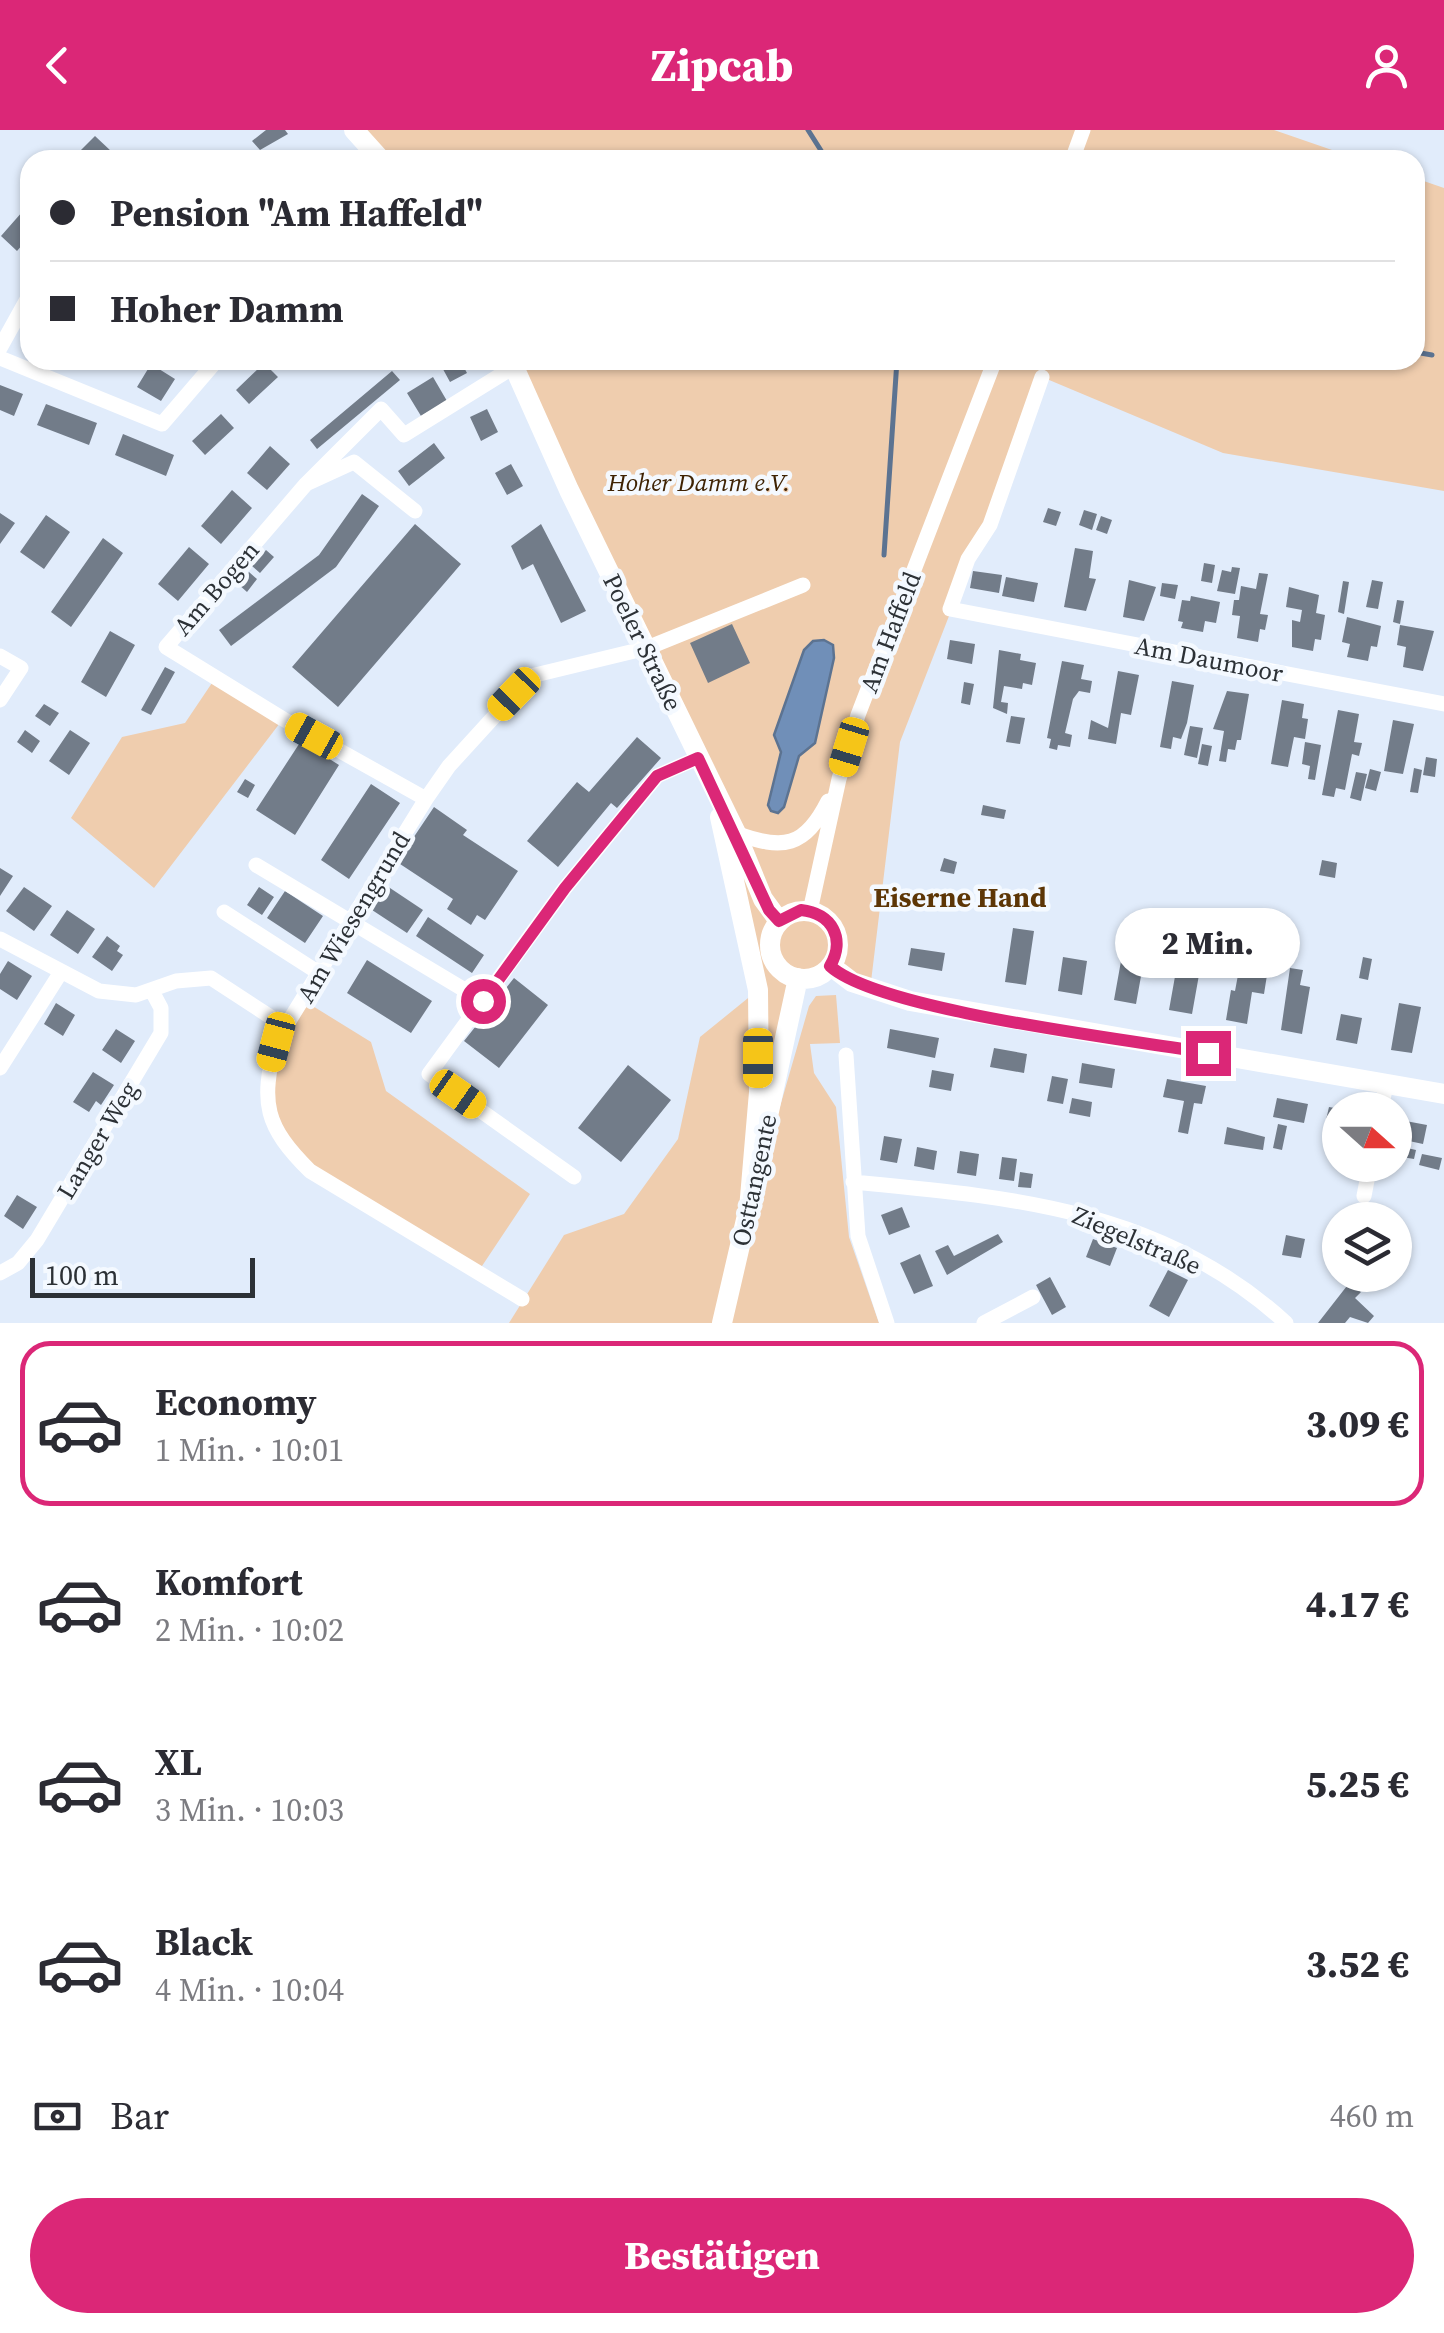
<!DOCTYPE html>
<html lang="de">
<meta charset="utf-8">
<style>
:root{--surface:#fff;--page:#f7f7f7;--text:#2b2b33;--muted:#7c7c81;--line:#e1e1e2;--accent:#db2777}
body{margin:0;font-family:"Source Serif 4",serif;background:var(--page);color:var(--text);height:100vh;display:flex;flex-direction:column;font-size:38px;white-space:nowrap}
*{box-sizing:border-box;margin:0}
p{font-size:32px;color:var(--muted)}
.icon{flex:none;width:55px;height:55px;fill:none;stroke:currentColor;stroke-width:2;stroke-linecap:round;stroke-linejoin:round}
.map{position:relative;height:1193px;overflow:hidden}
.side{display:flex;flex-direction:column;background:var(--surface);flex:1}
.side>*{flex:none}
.banner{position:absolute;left:20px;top:20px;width:1405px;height:220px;border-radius:30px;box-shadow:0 2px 8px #0004;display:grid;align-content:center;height:220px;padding:0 30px;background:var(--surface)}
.needle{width:65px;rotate:111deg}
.controls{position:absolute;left:1322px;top:962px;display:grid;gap:20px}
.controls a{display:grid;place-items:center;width:90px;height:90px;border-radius:50%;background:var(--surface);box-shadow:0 2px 8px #0004;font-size:50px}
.scale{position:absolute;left:30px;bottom:25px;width:225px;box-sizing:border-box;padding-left:10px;border:5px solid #2c3136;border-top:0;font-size:28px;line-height:35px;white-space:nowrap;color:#2c3136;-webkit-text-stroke:8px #f4f9ff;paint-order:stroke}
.end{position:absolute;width:45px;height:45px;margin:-22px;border:12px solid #db2777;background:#fff;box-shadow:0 0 0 5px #fff}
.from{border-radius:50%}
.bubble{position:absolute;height:70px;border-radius:35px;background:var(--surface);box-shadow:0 2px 8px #0004;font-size:32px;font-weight:800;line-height:70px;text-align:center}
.car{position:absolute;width:30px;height:60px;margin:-30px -15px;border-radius:12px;box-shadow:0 0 8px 2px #0007;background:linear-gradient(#f5c518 24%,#345 0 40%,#f5c518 0 76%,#345 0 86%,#f5c518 0)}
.banner b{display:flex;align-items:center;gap:35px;height:95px;font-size:38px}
.banner b+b{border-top:2px solid var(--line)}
.banner i{width:25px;height:25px;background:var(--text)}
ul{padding:18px 0 0;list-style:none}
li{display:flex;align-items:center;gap:30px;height:165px;margin:0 20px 15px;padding:0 10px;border:5px solid transparent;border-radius:30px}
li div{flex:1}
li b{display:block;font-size:38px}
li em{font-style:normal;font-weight:800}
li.active{border-color:var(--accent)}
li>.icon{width:90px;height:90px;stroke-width:1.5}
.pay{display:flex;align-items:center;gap:25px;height:110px;padding:0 30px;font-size:38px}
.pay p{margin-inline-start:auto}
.primary-button{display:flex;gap:20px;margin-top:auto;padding:20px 30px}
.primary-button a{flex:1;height:115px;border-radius:60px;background:var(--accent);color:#fff;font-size:40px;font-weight:800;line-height:115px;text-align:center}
header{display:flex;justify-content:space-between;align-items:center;height:130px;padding:0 30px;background:var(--accent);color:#fff;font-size:45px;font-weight:800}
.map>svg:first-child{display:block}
.green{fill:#efcdae}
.water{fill:#708fb8;stroke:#5c7391;stroke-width:2.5}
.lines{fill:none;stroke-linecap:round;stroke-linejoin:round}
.stream{stroke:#5c7391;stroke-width:5}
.building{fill:#727c89}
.minor{stroke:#fff;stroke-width:15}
.major{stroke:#fff;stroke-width:20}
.route{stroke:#db2777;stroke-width:12}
.labels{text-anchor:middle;stroke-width:9;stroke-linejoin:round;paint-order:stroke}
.park-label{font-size:25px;font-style:italic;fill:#3e2203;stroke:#f4f9ff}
.street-label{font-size:25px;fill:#2c3136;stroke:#f4f9ff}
.neighbourhood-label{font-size:28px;font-weight:bold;fill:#5d3606;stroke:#f4f9ff}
</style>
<header><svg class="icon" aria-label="back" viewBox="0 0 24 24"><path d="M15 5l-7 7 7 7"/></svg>Zipcab<svg class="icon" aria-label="person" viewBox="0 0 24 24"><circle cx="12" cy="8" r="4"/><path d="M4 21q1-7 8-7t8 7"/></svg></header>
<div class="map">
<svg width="1444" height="1193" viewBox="0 0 1444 1193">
<rect width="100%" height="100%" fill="#e1ecfb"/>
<!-- green -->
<path class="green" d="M354,0H1274L1361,30H381Z
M1415,48L1444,58V361L1223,323L1042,247L900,612L870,860L830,844L819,851L798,852L779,980L809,876L816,866L836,865L840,913L810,914L814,943L836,977L849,1107L879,1193H509L564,1105L624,1084L678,1009L700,907L758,860L716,666L511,230H1415Z
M216,547L283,589L154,758L71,688L122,607L185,593Z
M303,870L371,912L386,961L530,1064L478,1142L310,1041L283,1014L267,946Z"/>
<!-- water -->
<path class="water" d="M824,510L833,515L834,528L815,613L799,626L784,677L778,683L771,681L768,675L781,622L774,605L804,520L813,511Z"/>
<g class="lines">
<!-- stream -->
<path class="stream" d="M808,0L827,30
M1415,222L1432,225
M884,425L897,230"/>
</g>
<!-- building -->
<path class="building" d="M266,0H285L288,4L260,20L252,11Z
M95,6L112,22L104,30H71Z
M30,73V106L17,121L1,106Z
M438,230H460L467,243L450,252Z
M264,233L278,247L249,274L236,260Z
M151,234L175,249L161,271L137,257Z
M392,241L400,250L317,319L310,310Z
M433,247L447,271L421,286L407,263Z
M0,255L23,264L14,286L0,280Z
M46,274L97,293L89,315L37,295Z
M487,279L498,302L481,311L470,287Z
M221,284L234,298L205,325L192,311Z
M123,304L174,325L166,346L115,325Z
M434,313L445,328L409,356L398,341Z
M270,316L290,334L267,360L247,343Z
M511,334L523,356L507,365L495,343Z
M232,360L252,378L221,414L201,396Z
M362,364L379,376L336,437L231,516L219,500L319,425Z
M1048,378L1061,382L1056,396L1043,392Z
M1084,380L1097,384L1092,400L1079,395Z
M0,383L15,393L0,414Z
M46,385L70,402L44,439L20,422Z
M1101,386L1112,390L1107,404L1096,400Z
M415,394L461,434L338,577L292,537Z
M541,394L586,481L561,493L533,434L522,440L511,416Z
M103,408L123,423L71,497L51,482Z
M189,417L209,434L178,471L158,454Z
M1075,418L1093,421L1089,448L1096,449L1086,481L1064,477Z
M266,420L274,427L260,443L252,436Z
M1204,433L1215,435L1212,453L1201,451Z
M1232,437L1240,438L1235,464L1217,461L1222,440L1231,442Z
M973,441L1002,445L999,463L970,458Z
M249,442L257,449L247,462L238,454Z
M1259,443L1268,444L1260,484L1268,485L1265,500L1260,499L1258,512L1237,508L1240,486L1232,485L1234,470H1239L1241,456L1256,459Z
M1006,447L1038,453L1034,472L1002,466Z
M1129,450L1156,457L1144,491L1123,487Z
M1372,450L1383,452L1378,479L1366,477Z
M1343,451L1349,452L1344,484L1338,482Z
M1162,453L1178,455L1175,469L1160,466Z
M1289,457L1319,465L1316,483L1325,485L1321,510L1315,509L1313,521L1292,517V490L1300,492L1302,480L1286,477Z
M1191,466L1220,472L1216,493L1205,491L1203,502L1181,498L1183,492L1178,491L1182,470L1190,471Z
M1397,470L1404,471L1400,494L1393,492Z
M1347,487L1381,496L1377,517L1371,516L1368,531L1347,527L1350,514L1342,512Z
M732,494L750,533L708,553L690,513Z
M1400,495L1434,501L1423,541L1403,537L1406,517L1397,515Z
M110,501L135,515L106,567L81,552Z
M950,510L975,514L972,534L947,529Z
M999,520L1021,524L1020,530L1036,533L1032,555L1023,553L1022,559L1004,556L1001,572L1008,573L1007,584L993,578Z
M1062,531L1084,535L1081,549L1092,551L1090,563L1079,561L1073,569L1065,603L1072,605L1070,617L1058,615L1057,620L1049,618L1051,609L1047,608Z
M165,537L175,542L151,585L141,580Z
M1118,541L1139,545L1131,585L1121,583L1116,614L1088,609L1091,590L1108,598Z
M1172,551L1194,555L1187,593L1181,609L1173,607L1171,619L1160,617Z
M964,552L974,554L970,575L961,573Z
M1227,561L1249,564L1241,610H1237L1235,620L1228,619L1226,632L1219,631L1224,601L1213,599Z
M1282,570L1304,574L1302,588L1308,589L1305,609L1294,607L1288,637L1271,634Z
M44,574L59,583L50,596L35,586Z
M1338,580L1359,584L1354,612L1362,613L1359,626L1352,624L1345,660L1336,658L1334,667L1322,665Z
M1011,586L1025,588L1020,614L1006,612Z
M1393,590L1414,594L1403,644L1384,641Z
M1190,596L1203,598L1197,628L1184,625Z
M25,600L40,611L32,623L17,612Z
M70,600L90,613L69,645L49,631Z
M637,607L661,628L617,678L611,673L558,737L527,711L577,652L589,662Z
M301,611L339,635L295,705L256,680Z
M1305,612L1321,615L1315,650L1308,649L1310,636L1302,634Z
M1202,614L1212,616L1208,636L1198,634Z
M1426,627L1437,629L1435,647L1423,645Z
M1414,638L1422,640L1418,663L1410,662Z
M1370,639L1381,642L1376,661L1365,658Z
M1356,642L1367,644L1361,671L1350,668Z
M245,649L255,655L248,668L237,662Z
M371,654L400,673L349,749L321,730Z
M983,675L1006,680L1004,689L981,685Z
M434,677L467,700L463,705L518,741L485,790L477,785L471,795L447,779L453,769L397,732Z
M944,728L957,732L954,744L940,741Z
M1322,730L1337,733L1335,748L1319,745Z
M0,738L13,746L0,766Z
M384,754L423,780L407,803L369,778Z
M24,757L52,776L34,801L6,781Z
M259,757L274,767L262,785L247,775Z
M285,761L323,786L305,813L267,788Z
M67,780L95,799L78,824L50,805Z
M428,787L484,825L472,843L416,806Z
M1013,798L1034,801L1026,855L1005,852Z
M1168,801L1178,802L1173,829L1164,827Z
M107,806L120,816L117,821L123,825L112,841L92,827Z
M1213,816L1222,818L1219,835L1210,833Z
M911,818L945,823L942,841L908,835Z
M1123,820L1145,824L1136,874L1114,870Z
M1179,824L1202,828L1192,884L1169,880Z
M1063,827L1087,831L1082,865L1058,861Z
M1363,827L1372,829L1368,850L1359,848Z
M367,830L432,871L411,903L347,863Z
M8,831L32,846L17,870L0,859V844Z
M1290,838L1303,840L1300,855L1310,857L1302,904L1281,900Z
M1246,841L1267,845L1264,864L1252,862L1247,894L1226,890L1231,860L1235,861L1238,845L1245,846Z
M514,848L548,875L499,938L464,911Z
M56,873L75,885L63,906L44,894Z
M1399,873L1421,877L1412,923L1391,920Z
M1341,884L1362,888L1357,914L1336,910Z
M116,899L135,911L121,933L102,920Z
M890,899L939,908L935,928L887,918Z
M994,918L1027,924L1024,943L990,937Z
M1082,933L1115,939L1112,958L1079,953Z
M628,935L671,970L621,1032L578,998Z
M932,940L954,944L951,961L929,957Z
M93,942L114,955L101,975L96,971L89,982L73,972Z
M1052,946L1068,949L1063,974L1047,971Z
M1167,949L1206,956L1202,974L1194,973L1188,1004L1178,1002L1184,971L1163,967Z
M1072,968L1092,972L1090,987L1069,983Z
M1277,968L1308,974L1304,993L1273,987Z
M1329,977L1340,979V997L1325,994Z
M1395,989L1427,995L1423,1014L1395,1008Z
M1278,994L1287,996L1282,1020L1273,1018Z
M1227,997L1265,1007L1263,1020L1224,1014Z
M884,1006L902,1009L897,1033L880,1030Z
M1398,1016L1416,1020L1414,1029L1396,1026Z
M917,1017L937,1021L934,1040L914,1036Z
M960,1021L979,1024L976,1046L957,1043Z
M1422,1024L1442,1028L1439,1040L1419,1035Z
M1002,1027L1017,1029L1014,1051L999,1049Z
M1020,1042L1033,1044L1031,1058L1018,1057Z
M17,1065L37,1077L23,1099L4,1086Z
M902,1077L910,1097L889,1105L881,1085Z
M998,1104L1003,1112L947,1145L935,1121L948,1115L954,1126Z
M1286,1105L1305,1109L1301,1128L1282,1125Z
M1093,1109L1117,1118L1110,1136L1086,1127Z
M920,1124L933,1156L914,1164L900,1133Z
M1168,1140L1188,1150L1169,1187L1149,1176Z
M1050,1147L1066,1177L1052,1185L1036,1155Z
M1350,1152L1361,1162L1355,1168L1374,1186L1368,1193L1350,1187L1345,1193H1318Z"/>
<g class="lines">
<!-- minor -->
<path class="minor" d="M1072,30L1083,0
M0,218L30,164
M0,228L162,294L217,230
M1042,247L990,395L968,429L950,479L1444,574
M306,354L166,517L283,589L426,669
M415,381L354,332L306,354L381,279L404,305L515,236
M0,526L21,538L0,570
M736,703C783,721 805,717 828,671
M256,735L483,871
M810,781L839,649L858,585L995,230
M224,782L319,843
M0,809L99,861L136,865L176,851L211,848L286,897
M846,925L858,1106L887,1193
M0,938L61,842
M1381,980L1386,954
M574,1047L429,944L565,758L657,646L698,628
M853,1052C1011,1067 1162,1079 1286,1193
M1364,1066L1370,1035
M0,1143L18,1133L37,1110L161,903V878L153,863
M522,1169L310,1041C265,996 260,974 276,912L426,669L449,636L531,546L647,518L803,455
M984,1193L1033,1167"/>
<!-- major -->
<path class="major" d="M354,0L381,30
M511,230L569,360L736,703L763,769L779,791
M720,687L758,860L759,962L749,1079
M770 815a34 34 0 1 1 68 0a34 34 0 1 1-68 0Z
M831,836L852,852L910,871L1444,964
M768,986L798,848
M722,1193L751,1068"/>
</g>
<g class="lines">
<!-- route -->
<path class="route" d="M483,871L565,758L657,646L698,628L769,780L779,791L801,780C832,783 846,809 830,836C879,881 1132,910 1208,923"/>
</g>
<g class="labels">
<!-- park labels -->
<g class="park-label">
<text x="699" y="361">Hoher Damm e.V.</text>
</g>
<!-- street labels -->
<g class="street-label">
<text transform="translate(216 458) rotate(-49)" y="9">Am Bogen</text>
<text transform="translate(890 502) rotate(-69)" y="9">Am Haffeld</text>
<text transform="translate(643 512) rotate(64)" y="9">Poeler Straße</text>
<text transform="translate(1209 529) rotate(11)" y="9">Am Daumoor</text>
<text transform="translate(353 787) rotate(-59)" y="9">Am Wiesengrund</text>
<text transform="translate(97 1010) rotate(-59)" y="9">Langer Weg</text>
<text transform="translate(754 1050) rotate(-78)" y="9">Osttangente</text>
<text transform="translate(1137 1110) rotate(23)" y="9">Ziegelstraße</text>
</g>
<!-- neighbourhood labels -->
<g class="neighbourhood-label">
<text x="960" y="777">Eiserne Hand</text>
</g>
</g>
</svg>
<div class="controls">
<a><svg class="needle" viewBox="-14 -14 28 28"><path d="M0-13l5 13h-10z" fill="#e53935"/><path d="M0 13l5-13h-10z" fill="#7c7c81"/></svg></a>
<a><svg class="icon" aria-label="layers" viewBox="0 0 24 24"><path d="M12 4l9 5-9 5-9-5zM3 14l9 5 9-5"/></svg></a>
</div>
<div class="scale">100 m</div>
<i class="end from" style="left:483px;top:871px"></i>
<i class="end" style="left:1208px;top:923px"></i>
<div class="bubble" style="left:1115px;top:778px;width:185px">2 Min.</div>
<i class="car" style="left:514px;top:564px;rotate:224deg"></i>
<i class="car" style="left:314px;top:606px;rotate:299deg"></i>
<i class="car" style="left:849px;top:617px;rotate:197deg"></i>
<i class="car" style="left:276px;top:912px;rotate:195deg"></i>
<i class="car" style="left:758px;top:928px;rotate:180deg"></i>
<i class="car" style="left:458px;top:964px;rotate:125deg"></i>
<div class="banner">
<b><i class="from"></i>Pension &quot;Am Haffeld&quot;</b>
<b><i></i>Hoher Damm</b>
</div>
</div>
<section class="side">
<ul>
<li class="active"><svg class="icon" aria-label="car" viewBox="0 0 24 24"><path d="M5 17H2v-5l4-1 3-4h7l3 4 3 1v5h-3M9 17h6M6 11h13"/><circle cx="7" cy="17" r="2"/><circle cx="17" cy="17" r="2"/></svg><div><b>Economy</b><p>1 Min. · 10:01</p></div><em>3.09 €</em></li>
<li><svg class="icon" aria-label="car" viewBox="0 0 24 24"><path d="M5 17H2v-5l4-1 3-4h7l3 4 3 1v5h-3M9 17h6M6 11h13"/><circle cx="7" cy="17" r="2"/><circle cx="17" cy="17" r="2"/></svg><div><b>Komfort</b><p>2 Min. · 10:02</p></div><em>4.17 €</em></li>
<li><svg class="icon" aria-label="car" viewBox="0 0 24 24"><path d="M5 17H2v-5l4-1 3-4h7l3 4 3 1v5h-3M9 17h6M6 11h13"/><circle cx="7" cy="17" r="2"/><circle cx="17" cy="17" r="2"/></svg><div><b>XL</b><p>3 Min. · 10:03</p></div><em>5.25 €</em></li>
<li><svg class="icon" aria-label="car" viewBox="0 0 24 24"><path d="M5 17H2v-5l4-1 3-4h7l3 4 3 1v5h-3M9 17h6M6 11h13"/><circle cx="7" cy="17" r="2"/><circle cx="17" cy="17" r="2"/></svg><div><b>Black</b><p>4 Min. · 10:04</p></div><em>3.52 €</em></li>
</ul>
<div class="pay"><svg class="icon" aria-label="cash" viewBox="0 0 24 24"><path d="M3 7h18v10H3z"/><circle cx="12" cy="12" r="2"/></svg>Bar<p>460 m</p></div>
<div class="primary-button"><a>Bestätigen</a></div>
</section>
